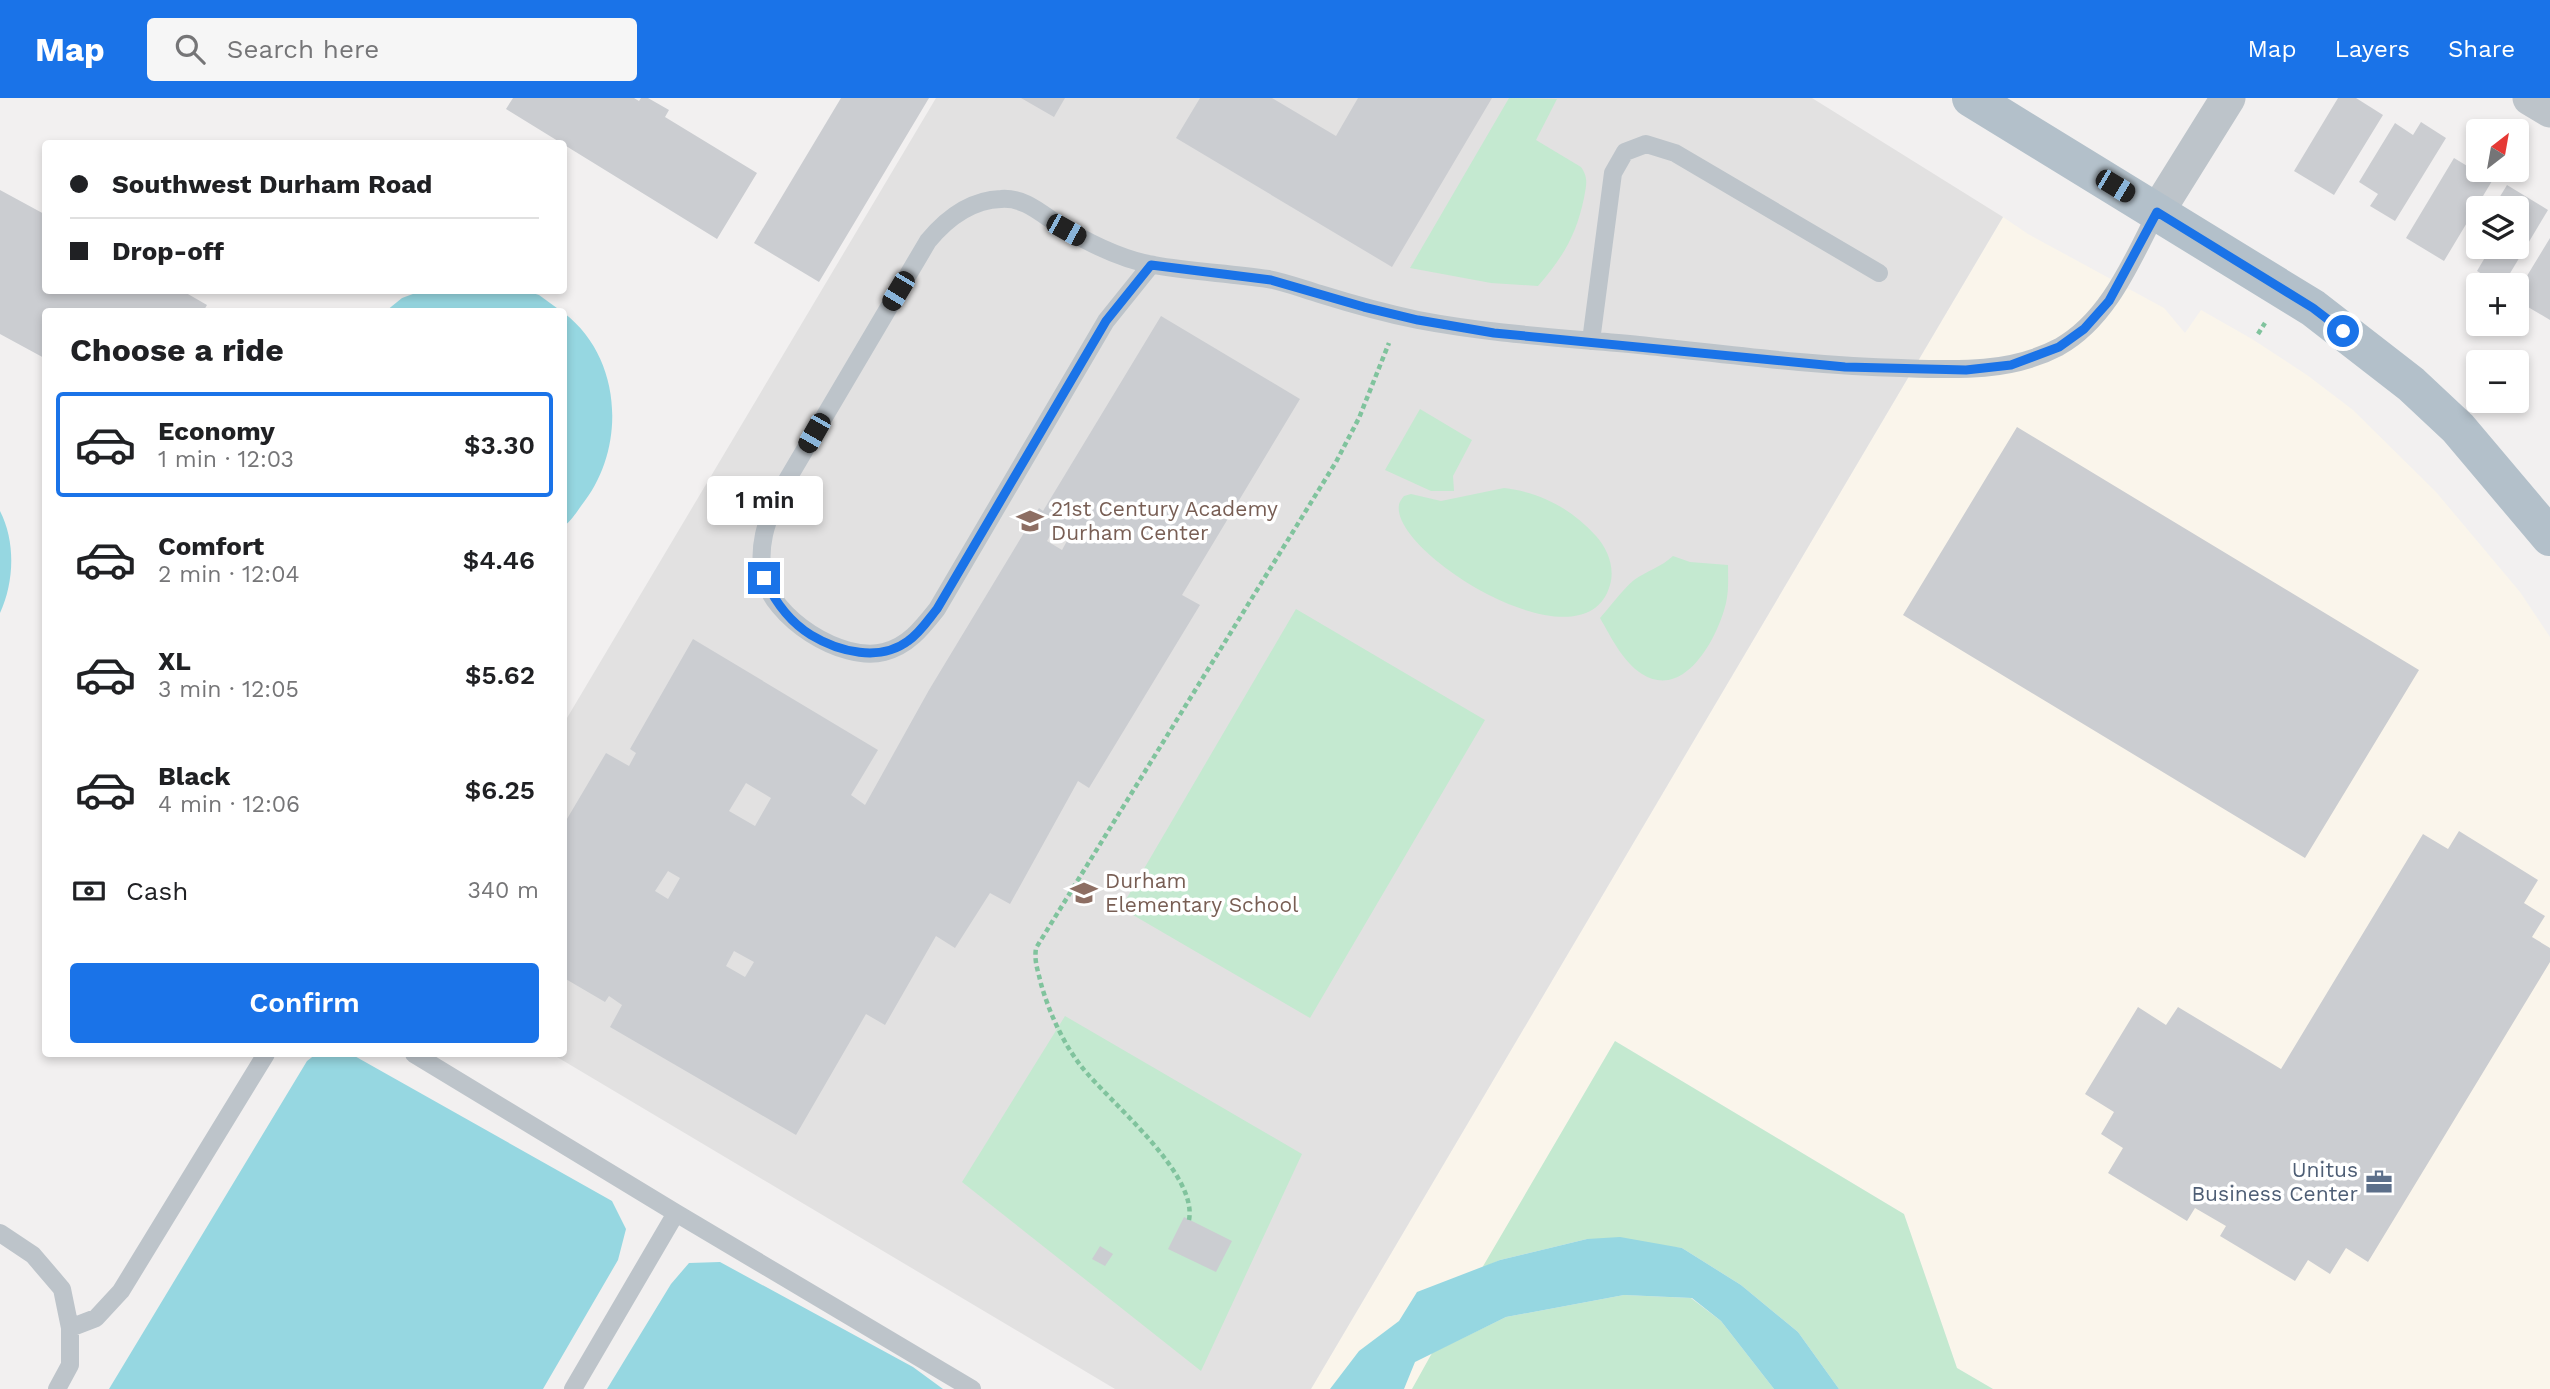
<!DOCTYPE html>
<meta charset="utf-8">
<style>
:root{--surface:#fff;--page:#f6f6f6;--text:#202124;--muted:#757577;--line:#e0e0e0;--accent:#1a73e8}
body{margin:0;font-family:"Work Sans",sans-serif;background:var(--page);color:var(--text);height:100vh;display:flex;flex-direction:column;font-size:26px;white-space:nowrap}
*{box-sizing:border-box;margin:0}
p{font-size:23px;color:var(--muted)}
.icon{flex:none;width:38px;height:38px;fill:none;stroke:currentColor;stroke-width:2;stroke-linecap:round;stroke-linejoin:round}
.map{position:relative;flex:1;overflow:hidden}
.details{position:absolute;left:42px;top:210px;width:525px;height:749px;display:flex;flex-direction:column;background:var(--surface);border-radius:7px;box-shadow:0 4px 10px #0003}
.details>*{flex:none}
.hud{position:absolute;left:42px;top:42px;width:525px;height:154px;border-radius:7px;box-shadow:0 4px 10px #0003;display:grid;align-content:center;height:154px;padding:0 28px;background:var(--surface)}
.needle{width:46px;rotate:31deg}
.fabs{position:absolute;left:2466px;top:21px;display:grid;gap:14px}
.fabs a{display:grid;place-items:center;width:63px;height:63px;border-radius:7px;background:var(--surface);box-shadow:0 4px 10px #0003;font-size:35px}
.end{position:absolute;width:32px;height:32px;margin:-16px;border:9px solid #1a73e8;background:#fff;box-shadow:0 0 0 4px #fff}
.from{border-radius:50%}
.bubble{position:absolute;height:49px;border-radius:7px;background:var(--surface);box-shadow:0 4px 10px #0003;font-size:23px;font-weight:600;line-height:49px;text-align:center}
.car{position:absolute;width:21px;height:42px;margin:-21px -10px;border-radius:9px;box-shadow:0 0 5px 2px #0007;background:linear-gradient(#222 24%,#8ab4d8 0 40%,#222 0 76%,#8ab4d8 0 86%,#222 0)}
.hud b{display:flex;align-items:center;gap:24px;height:66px;font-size:26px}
.hud b+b{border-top:2px solid var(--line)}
.hud i{width:18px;height:18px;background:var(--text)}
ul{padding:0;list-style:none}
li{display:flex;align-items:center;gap:21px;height:105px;margin:0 14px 10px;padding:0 14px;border:4px solid transparent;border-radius:7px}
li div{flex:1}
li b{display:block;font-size:26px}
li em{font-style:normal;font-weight:600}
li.selected{border-color:var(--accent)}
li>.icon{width:63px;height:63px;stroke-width:1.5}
h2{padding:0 28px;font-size:32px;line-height:84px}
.pay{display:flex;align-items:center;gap:18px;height:77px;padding:0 28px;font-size:26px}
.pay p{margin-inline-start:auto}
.button{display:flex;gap:14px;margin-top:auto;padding:14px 28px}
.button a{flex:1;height:80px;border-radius:7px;background:var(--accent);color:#fff;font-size:28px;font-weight:600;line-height:80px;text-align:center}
header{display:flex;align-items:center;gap:42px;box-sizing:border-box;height:98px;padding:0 35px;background:var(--accent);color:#fff}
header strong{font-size:33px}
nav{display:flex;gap:38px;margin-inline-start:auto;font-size:24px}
.search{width:490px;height:63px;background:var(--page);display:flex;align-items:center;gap:18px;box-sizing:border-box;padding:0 24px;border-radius:7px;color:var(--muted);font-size:26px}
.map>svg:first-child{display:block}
.commercial{fill:#faf5eb}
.education{fill:#e2e1e1}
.green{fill:#c4e9d0}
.water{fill:#96d7e1}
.building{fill:#cbcdd1;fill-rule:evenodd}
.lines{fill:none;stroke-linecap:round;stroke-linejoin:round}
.path{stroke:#80c39d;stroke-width:4.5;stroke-dasharray:5 3.5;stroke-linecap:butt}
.service{stroke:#bdc4ca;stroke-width:18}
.minor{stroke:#bdc4ca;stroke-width:35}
.primary{stroke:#b3c0ca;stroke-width:38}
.route{stroke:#1a73e8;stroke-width:9}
.labels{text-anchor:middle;stroke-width:7;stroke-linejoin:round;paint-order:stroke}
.education-label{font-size:21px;fill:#785e54;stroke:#fff;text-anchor:start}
.service-label{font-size:21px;fill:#4e5e75;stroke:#fff;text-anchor:end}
</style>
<header>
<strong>Map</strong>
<div class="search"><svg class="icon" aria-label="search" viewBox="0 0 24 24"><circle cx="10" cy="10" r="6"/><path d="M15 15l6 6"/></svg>Search here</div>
<nav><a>Map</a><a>Layers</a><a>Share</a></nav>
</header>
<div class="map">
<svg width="2550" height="1291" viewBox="0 0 2550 1291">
<rect width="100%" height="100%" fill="#f2f0f0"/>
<!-- commercial -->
<path class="commercial" d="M2003,119L2028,136L2164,210L2185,235L2201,212L2252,241L2307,277L2353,312L2436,394L2520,494L2550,539V1291H1993L1957,1270L1904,1116L1615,943L1412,1291H1311Z"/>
<!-- education -->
<path class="education" d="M936,0H1812L2003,119L1311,1291H1115L552,956H564V625Z"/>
<!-- green -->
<path class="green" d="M1509,0L1557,1L1536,42L1581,69C1589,80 1586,88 1584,100C1576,138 1563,159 1538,188L1491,185L1410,170Z
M1420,311L1472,342L1453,378L1454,393H1431L1385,372Z
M1504,390C1540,394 1572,411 1596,438C1608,451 1615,470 1610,487C1585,576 1390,455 1399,407C1399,405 1402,400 1404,398L1411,396L1441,403Z
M1673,458L1690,464L1728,467C1728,479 1729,492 1726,505C1718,539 1685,603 1642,576C1623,564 1611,539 1600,520C1611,508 1621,493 1634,482C1647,473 1661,469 1673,458Z
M1296,511L1485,622L1310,920L1121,810Z
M1065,918L1302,1056L1201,1273L962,1084Z
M1615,943L1904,1116L1957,1270L1993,1291H1839L1798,1234L1741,1187L1682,1150L1587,1141L1500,1162L1482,1170Z
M1624,1197L1691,1200L1721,1223L1774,1291H1412L1432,1255L1506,1219Z"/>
<!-- water -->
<path class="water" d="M421,193H526L539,197L561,213H386L402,200Z
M564,215C623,260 627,352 581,408C576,415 571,423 564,428Z
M0,413C16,444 14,485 0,515Z
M316,956H351L612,1103L626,1131L618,1162L543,1291H109L307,963Z
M1620,1139L1682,1150L1741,1187L1798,1234L1839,1291H1774L1721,1223L1692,1200L1624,1197L1506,1219L1415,1264L1404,1291H1330L1359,1253L1399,1223L1417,1194L1500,1162L1587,1141Z
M720,1164L913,1269L943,1291H607L671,1186L689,1165Z"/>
<!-- building -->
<path class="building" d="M513,0H634L639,3L641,0H648L669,12L665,19L757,75L717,141L506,11Z
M841,0H929L819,184L754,145Z
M1021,0H1065L1054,19Z
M1200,0H1272L1336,38L1358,0H1492L1392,169L1176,40Z
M2338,0H2356L2383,17L2334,97L2294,73Z
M2421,24L2446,40L2395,123L2370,108L2378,96L2359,84L2395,25L2413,37Z
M2454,60L2492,83L2444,163L2406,140Z
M2507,87L2548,112L2503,187H2500L2477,173L2487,156L2470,147L2478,134V149H2516V110H2493Z
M0,92L46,117V192H181L207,207L203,214H46V261L0,236Z
M2550,140V222L2516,202V196Z
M1161,218L1300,301L1182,497L1200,507L1089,690L1078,683L1010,806L990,795L955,850L936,838L885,927L866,916L796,1037L610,929L622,907L609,898L605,904L564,880V726L606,655L629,668L636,655L630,651L693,541L878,652L851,697L865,707L929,592L1039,410L1043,413ZM1057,426L1072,434L1062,452L1047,443ZM746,685L771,700L755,728L729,713ZM668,773L680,780L668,801L655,793ZM734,853L754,864L745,879L726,868Z
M2017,329L2419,572L2305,760L1903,517Z
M2459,733L2538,782L2524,805L2545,818L2532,839L2550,850V864L2368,1164L2346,1150L2330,1176L2308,1162L2295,1183L2220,1138L2226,1128L2195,1110L2187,1123L2108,1075L2123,1050L2101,1036L2114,1014L2085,996L2138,909L2166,927L2178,909L2281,971L2423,736L2448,751Z
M1184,1119L1232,1143L1216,1174L1168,1151Z
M1100,1148L1113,1156L1105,1168L1092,1161Z"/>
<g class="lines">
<!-- path -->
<path class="path" d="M2258,236L2265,225
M1189,1122C1198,1075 1109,1004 1081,968C1063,945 1049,914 1041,886C1038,872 1034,864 1036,850L1336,364L1359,320L1389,245"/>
<!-- service -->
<path class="service" d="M1151,167L1106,223L937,511C922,530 908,548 884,554C842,565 771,520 763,476C758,448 766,425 777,399L928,143C947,120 970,102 1001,101C1028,99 1045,120 1067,132C1093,147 1123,162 1154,167C1191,174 1230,175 1268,181C1285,184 1303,191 1320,196C1352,206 1384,215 1418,222C1491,236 1565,240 1639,247C1726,256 1813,268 1901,270C1955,272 2010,275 2059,249C2109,221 2132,162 2157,114
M1591,243L1613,75L1625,54L1646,46L1675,55L1879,175
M414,956L676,1115L972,1291
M0,1135L33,1157L62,1191L70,1230V1267L57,1291
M70,1230L96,1220L121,1193L266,956
M573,1291L676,1115"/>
<!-- minor -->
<path class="minor" d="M2530,0L2550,12
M2157,114L2228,0"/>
<!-- primary -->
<path class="primary" d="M1971,0L2313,210L2411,286L2458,330L2550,439"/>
</g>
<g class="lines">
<!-- route -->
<path class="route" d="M764,480C774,502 790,524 811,537C839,554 880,564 908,543C920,535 928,522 937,511L1106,223L1151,167L1271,182L1364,209L1418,222L1494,235L1845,269L1966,272L2011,267L2059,249L2084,231L2109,203L2157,114L2313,210L2343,233"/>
</g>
<!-- icons -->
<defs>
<g id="school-bare" transform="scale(2.1)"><path d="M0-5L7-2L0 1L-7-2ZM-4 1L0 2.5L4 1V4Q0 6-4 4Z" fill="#8d6e63" stroke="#fff" stroke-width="2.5" paint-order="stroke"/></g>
<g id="office-bare" transform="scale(2.1)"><path d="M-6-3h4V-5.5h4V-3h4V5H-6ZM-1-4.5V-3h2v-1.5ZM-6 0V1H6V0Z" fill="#5c6f8a" stroke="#fff" stroke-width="2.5" paint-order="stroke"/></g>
</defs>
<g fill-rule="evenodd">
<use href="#school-bare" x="1030" y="423"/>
<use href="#school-bare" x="1084" y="795"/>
<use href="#office-bare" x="2379" y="1084"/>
</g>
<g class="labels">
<!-- education labels -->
<g class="education-label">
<text x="1051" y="418">21st Century Academy<tspan x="1051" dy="24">Durham Center</tspan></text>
<text x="1105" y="790">Durham<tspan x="1105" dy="24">Elementary School</tspan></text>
</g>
<!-- service labels -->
<g class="service-label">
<text x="2358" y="1079">Unitus<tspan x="2358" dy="24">Business Center</tspan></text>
</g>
</g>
</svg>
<div class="fabs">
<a><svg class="needle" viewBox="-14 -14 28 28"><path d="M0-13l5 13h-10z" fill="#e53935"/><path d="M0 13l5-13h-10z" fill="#757577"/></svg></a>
<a><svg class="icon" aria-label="layers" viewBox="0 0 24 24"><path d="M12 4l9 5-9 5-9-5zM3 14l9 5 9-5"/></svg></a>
<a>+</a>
<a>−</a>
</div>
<i class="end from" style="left:2343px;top:233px"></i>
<i class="end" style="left:764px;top:480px"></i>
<div class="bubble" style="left:707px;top:378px;width:116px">1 min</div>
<i class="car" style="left:2115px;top:88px;rotate:121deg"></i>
<i class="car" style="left:1066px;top:132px;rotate:119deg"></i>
<i class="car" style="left:898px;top:193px;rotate:211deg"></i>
<i class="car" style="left:814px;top:335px;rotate:210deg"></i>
<div class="hud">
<b><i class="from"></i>Southwest Durham Road</b>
<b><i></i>Drop-off</b>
</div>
<section class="details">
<h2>Choose a ride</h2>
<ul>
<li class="selected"><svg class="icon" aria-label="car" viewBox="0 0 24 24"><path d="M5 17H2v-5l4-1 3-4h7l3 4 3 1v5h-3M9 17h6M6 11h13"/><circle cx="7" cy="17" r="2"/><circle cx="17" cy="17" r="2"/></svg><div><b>Economy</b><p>1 min · 12:03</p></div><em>$3.30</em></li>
<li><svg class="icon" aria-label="car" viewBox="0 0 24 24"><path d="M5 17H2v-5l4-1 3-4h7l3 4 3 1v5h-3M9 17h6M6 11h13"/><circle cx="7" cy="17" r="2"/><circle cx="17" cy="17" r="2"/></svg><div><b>Comfort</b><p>2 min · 12:04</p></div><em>$4.46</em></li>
<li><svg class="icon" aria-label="car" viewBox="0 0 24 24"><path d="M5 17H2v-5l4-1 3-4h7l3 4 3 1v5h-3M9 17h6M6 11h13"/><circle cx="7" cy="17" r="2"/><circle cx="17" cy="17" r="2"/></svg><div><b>XL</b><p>3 min · 12:05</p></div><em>$5.62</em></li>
<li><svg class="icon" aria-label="car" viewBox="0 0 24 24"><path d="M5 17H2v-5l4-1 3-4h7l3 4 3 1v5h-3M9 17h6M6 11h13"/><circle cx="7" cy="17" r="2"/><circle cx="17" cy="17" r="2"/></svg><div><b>Black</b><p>4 min · 12:06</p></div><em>$6.25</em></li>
</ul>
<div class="pay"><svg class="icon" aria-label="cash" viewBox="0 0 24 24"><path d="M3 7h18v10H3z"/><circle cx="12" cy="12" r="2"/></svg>Cash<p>340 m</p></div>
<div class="button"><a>Confirm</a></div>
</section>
</div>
